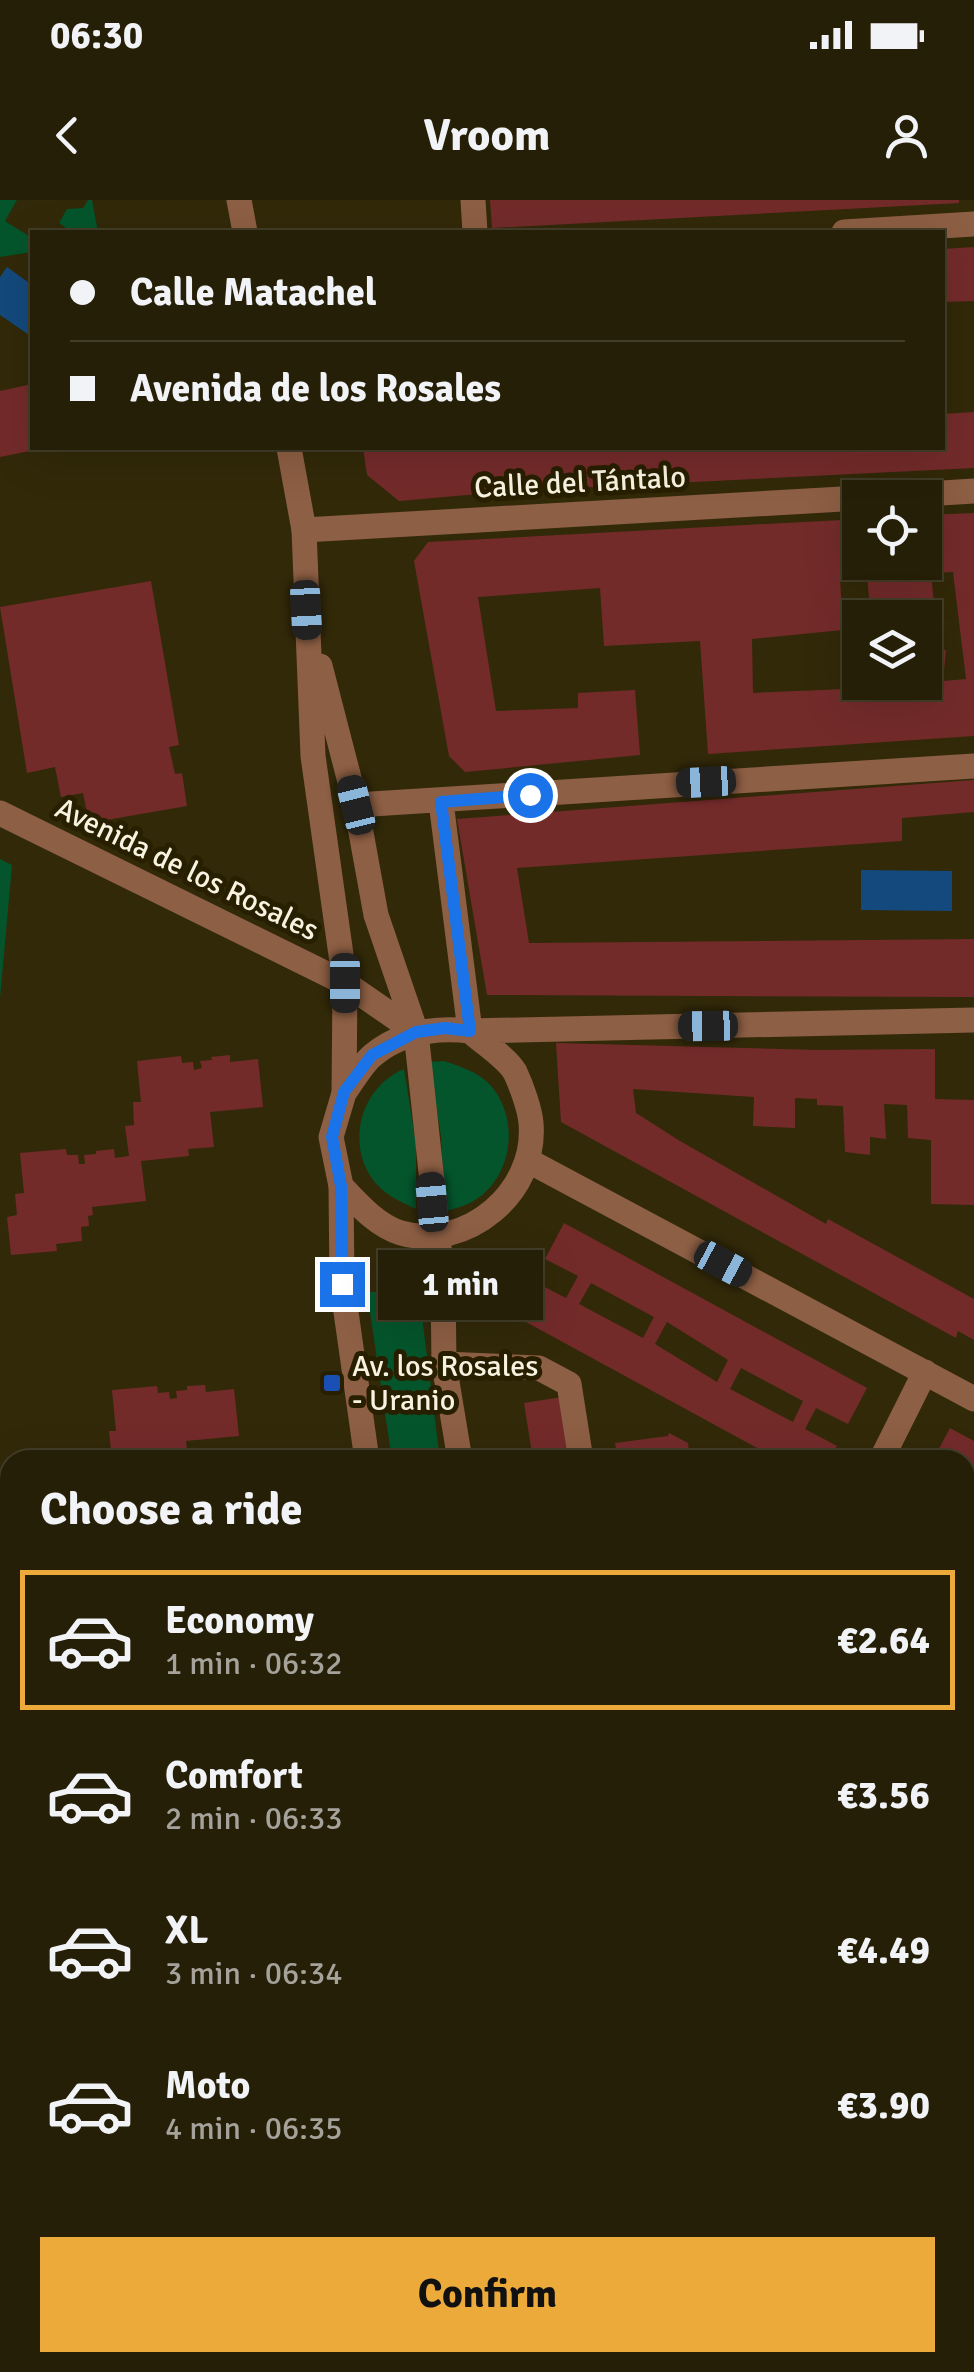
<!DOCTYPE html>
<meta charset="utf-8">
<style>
:root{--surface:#261f07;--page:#2e2711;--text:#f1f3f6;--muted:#a4a29b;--line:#423d28;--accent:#ebaa39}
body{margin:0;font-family:Signika,sans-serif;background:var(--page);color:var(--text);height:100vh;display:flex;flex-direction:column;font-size:38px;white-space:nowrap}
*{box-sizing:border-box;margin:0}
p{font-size:32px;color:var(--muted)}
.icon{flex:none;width:55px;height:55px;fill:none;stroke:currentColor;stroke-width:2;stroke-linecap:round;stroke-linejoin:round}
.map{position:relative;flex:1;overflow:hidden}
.sheet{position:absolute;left:0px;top:1250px;width:975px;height:922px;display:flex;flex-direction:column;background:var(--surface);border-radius:30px 30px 0 0;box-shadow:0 10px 40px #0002,0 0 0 2px var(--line)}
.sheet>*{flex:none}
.top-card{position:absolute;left:30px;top:30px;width:915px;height:220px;border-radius:0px;box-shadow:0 10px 40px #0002,0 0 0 2px var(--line);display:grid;align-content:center;height:220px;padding:0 40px;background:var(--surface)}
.controls{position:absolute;left:842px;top:280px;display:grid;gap:20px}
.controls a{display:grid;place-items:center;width:100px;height:100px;border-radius:0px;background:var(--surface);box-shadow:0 10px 40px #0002,0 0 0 2px var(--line);font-size:50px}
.end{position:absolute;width:45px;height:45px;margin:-22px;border:12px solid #1a73e8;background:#fff;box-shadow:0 0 0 5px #fff}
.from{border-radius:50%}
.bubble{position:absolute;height:70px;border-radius:0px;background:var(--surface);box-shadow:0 10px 40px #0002,0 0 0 2px var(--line);font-size:32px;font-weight:700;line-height:70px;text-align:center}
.car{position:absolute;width:30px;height:60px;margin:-30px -15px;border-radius:12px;box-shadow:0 0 8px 2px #0007;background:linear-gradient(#222 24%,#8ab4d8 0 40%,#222 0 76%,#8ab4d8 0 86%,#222 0)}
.top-card b{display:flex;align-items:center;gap:35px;height:95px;font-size:38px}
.top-card b+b{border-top:2px solid var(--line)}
.top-card i{width:25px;height:25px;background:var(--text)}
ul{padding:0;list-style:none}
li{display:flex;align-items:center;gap:30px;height:140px;margin:0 20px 15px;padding:0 20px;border:5px solid transparent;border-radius:0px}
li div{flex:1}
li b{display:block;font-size:38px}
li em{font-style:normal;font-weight:700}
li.active{border-color:var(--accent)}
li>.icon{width:90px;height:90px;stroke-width:1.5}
h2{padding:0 40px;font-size:45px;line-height:120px}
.cta{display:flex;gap:20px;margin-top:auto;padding:20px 40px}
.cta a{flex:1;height:115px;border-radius:0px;background:var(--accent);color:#111;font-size:40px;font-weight:700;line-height:115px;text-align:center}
.status{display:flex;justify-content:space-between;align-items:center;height:70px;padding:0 50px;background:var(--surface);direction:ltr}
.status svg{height:28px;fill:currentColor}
header{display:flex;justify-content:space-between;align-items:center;height:130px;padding:0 40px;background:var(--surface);font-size:45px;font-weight:700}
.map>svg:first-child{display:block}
.green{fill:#04552c}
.water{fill:#14497d}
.building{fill:#732b2a;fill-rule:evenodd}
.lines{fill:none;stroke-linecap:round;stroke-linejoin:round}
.minor{stroke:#8d5f44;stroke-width:25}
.tertiary{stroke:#8d5f44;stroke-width:25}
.route{stroke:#1a73e8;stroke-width:12}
.transit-dot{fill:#1a4fb4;stroke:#281f00;stroke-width:4}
.labels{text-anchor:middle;stroke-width:10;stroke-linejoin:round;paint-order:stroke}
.street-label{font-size:30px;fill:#f8f2e0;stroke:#281f00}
.poi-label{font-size:30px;fill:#f8f2e0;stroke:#281f00;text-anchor:start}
</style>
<div class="status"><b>06:30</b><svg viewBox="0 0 49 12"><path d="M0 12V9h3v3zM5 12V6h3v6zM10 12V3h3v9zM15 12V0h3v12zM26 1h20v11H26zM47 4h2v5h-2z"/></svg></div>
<header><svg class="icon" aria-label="back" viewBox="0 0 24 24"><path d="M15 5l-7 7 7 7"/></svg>Vroom<svg class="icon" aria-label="person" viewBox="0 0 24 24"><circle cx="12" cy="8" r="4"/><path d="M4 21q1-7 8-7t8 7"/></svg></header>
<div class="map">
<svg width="974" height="2172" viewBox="0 0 974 2172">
<rect width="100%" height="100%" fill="#322909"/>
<!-- green -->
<path class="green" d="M0,0H17L5,21L32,38V52L0,57Z
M88,0H92L98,32H72L59,23L67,9L83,8Z
M0,659L12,665L0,798Z
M444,861C462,867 479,872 492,887C520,921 512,977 475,1000C467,1006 454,1008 445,1012L441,936L429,862Z
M404,869L416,944V1009C399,1001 382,994 371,977C346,939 363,886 404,869Z
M367,1092H419L440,1260H392Z
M965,1367L974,1372V1455L965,1450Z
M572,2162H758L764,2164L762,2172H571Z
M364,2163L419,2172H318L325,2163Z"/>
<!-- water -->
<path class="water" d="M7,67L32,85V137L0,115V77Z
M861,670L952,671V711L861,710Z"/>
<!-- building -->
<path class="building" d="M490,0H959V3L492,28Z
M974,47V101L942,102V49Z
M32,184V248L40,249L0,257V191Z
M974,212V268L514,291L399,301L367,275L363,248H942V214Z
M974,313V536L708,554L700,441L604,446L600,388L478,397L496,511L578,508V493L635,490L640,555L465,572L449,556L414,361L428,342L860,319V362H925V315ZM953,372L966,479L943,481L946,450L925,452V482H860V470H846L845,489L753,493L752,439L843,430L840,378L867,376L871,418H925V424H936L931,373Z
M151,381L179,545L169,547L175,574L182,573L187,606L89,623L83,593L61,597L55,567L27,573L0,407Z
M974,580V612L902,618V641L517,668L529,743L974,739V797L487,795L457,619Z
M556,843L818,850L935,849V899L974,900V1005L931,1004V940L908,938L907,905L884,904L886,939L870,937V955L845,952L843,906L817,905V899L795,898V928L753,926L754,897L633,889L636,913L680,941L826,1024L828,1019L974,1099V1140L958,1131L956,1138L561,922Z
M230,855V862L258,859L263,907L210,912L214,947L188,949L189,956L141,961L146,1001L92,1007L93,1015L88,1016L89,1026L81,1027L82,1041L56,1044L57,1051L11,1055L7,1017L17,1015L15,994L24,993L20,953L66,949L67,955H78L79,964H85L84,955L96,954V951L114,949L115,958L129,956L125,926L134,925L133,902H141L137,861L181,856L182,863L193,862L194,870L202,868L200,861L212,860L211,857Z
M564,1023L867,1188L848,1224L816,1208L805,1229L837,1246L829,1260H779L515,1116L533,1081L566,1098L578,1076L545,1059ZM591,1083L654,1117L643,1138L579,1104ZM667,1122L728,1160L717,1182L655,1144ZM741,1168L803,1201L793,1222L730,1189Z
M205,1185L206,1192L234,1189L239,1236L186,1241L188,1260H102L101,1256L111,1251L109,1231H116L112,1190L157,1186L158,1193L169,1192L170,1199L177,1198L176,1191L187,1190V1186Z
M562,1197L573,1260H533L524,1203Z
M950,1228L974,1241V1289L965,1306V1260H933Z
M669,1233L688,1243L690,1260H618L615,1243L668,1236Z
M10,1287V1386L0,1387V1328L4,1327L0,1288Z
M965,1312L974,1316V1364L965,1359Z
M965,1461L974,1466V1511L965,1506Z
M965,1651L974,1656V1731L965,1727Z
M0,1771L10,1772V2122H0Z
M965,2066L974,2067V2132L965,2131Z
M246,2162H323L316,2172H238Z
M402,2162H572L571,2172H447Z
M764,2164L797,2170V2172H762Z"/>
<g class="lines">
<!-- minor -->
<path class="minor" d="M473,0L475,32
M844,32L974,24
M862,298L974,291
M304,330L860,298
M356,605L974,566
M0,613L345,783L416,832
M344,893C353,881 362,864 373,855C401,832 435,827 470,831L974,820
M527,960L974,1199
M341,986C357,1003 377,1026 401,1033C466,1051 537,993 531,923C530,909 521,885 515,872C506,857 483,843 470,831L441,602
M444,1164L539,1168L569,1184L581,1260
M881,1260L925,1172
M0,1456L10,1457
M965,1579L974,1584
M932,2162L974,2171"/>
<!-- tertiary -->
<path class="tertiary" d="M239,0L245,32
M289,248L304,330L313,556L345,783L344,893L331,937L341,986L342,1084L367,1260
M320,466L356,605L376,715L416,832L443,1084L444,1164L460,1260
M155,2172L162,2162"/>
</g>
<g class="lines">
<!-- route -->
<path class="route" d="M342,1084L341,986L332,937L344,892L372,855L416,832L445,828L470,831L441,602L530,595"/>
</g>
<!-- markers -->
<rect class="transit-dot" x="322" y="1173" width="20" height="20" rx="5"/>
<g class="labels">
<!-- street labels -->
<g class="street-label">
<text transform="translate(580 282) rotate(-3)" y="10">Calle del Tántalo</text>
<text transform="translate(187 669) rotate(26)" y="10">Avenida de los Rosales</text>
</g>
<!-- poi labels -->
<g class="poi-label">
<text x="352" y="1176">Av. los Rosales<tspan x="352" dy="34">- Uranio</tspan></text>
</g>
</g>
</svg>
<div class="controls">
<a><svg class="icon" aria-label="locate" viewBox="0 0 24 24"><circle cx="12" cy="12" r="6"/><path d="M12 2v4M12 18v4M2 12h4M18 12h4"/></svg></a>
<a><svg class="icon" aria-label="layers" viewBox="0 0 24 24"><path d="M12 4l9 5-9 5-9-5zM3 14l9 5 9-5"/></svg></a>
</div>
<i class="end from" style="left:530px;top:595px"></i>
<i class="end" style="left:342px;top:1084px"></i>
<div class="bubble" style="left:378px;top:1050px;width:165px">1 min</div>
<i class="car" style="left:306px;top:410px;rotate:177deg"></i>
<i class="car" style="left:706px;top:582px;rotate:267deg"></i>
<i class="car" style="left:356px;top:605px;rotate:346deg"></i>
<i class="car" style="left:345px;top:783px;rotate:180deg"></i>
<i class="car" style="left:708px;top:826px;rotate:269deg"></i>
<i class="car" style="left:432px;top:1002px;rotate:355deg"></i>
<i class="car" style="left:723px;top:1064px;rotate:118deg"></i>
<div class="top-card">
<b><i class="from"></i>Calle Matachel</b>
<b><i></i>Avenida de los Rosales</b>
</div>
<section class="sheet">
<h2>Choose a ride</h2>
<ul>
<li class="active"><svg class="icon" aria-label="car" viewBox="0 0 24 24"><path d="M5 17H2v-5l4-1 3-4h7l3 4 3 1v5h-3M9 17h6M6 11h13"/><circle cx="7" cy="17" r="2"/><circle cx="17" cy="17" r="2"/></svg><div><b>Economy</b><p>1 min · 06:32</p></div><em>€2.64</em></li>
<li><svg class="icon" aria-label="car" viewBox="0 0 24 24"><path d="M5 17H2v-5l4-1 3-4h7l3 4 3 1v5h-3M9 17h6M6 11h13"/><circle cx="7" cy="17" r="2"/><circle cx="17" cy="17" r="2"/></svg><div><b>Comfort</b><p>2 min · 06:33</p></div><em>€3.56</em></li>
<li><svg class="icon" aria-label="car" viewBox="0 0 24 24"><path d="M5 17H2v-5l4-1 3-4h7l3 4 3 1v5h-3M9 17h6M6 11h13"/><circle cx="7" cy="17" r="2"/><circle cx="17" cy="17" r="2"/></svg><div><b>XL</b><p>3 min · 06:34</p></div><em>€4.49</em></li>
<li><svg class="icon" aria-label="car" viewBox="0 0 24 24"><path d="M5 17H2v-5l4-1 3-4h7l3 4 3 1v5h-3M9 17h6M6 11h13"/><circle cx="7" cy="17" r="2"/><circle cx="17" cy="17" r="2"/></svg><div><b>Moto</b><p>4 min · 06:35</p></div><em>€3.90</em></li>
</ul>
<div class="cta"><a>Confirm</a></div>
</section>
</div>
